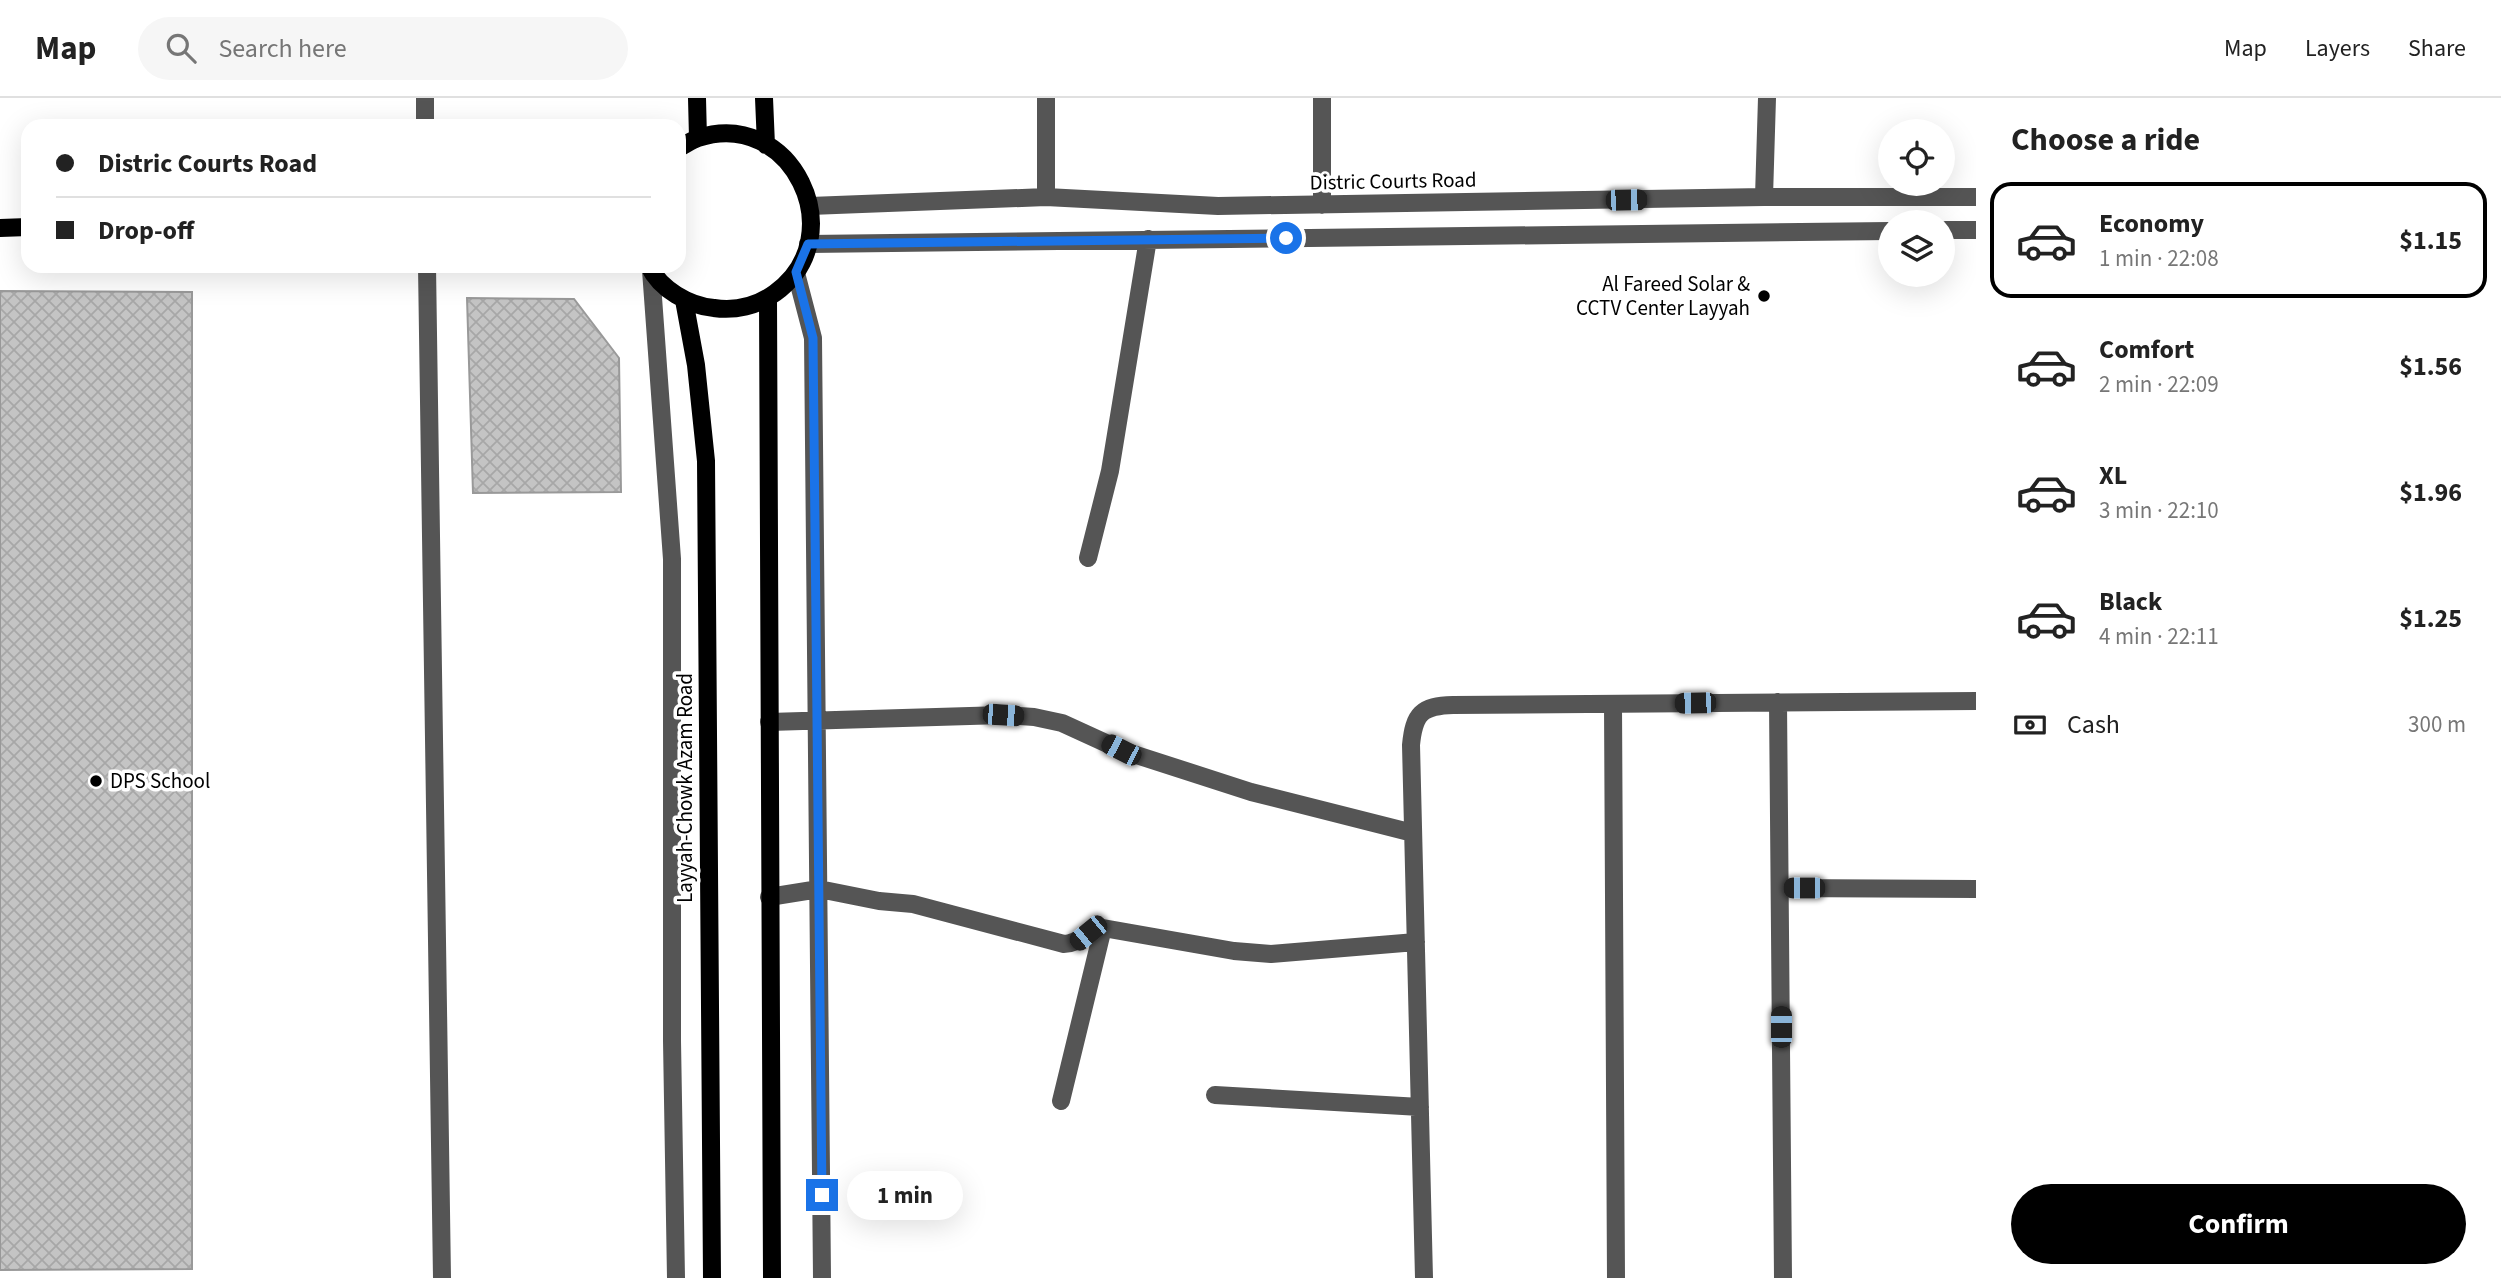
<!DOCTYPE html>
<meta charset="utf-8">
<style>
:root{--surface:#fff;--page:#f6f6f6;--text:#222;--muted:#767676;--line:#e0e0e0;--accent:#000}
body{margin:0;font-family:"Source Sans 3",sans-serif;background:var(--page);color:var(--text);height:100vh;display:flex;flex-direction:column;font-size:26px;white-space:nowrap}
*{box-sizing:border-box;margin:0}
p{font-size:23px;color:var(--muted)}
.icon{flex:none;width:38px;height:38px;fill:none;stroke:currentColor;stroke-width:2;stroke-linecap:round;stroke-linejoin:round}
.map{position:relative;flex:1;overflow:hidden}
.side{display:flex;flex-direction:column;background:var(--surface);width:525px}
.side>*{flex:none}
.banner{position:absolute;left:21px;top:21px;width:665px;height:154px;border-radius:21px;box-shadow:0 7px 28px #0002;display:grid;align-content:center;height:154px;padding:0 35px;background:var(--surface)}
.fabs{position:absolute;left:1878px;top:21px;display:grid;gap:14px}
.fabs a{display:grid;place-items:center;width:77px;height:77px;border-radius:50%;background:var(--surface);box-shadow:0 7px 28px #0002;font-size:35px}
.end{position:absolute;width:32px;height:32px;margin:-16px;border:9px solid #1a73e8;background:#fff;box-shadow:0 0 0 4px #fff}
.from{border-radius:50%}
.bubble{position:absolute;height:49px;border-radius:24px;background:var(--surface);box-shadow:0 7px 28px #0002;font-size:23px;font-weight:700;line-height:49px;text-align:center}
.car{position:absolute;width:21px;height:42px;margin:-21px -10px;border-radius:9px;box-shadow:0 0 5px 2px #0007;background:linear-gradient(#222 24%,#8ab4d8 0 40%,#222 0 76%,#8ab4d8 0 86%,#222 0)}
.banner b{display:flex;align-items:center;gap:24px;height:66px;font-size:26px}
.banner b+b{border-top:2px solid var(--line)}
.banner i{width:18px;height:18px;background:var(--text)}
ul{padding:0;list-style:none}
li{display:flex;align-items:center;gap:21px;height:116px;margin:0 14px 10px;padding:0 21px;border:4px solid transparent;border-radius:21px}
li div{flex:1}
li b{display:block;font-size:26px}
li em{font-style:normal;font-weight:700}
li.selected{border-color:var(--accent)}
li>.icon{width:63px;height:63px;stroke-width:1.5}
h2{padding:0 35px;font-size:32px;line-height:84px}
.pay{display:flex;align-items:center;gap:18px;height:77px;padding:0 35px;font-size:26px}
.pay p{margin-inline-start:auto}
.primary-button{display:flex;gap:14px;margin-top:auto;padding:14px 35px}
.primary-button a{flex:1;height:80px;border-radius:42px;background:var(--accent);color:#fff;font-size:28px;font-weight:700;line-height:80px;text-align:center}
header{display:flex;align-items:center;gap:42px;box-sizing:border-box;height:98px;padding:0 35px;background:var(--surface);border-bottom:2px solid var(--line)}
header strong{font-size:33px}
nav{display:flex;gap:38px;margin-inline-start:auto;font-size:24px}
.search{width:490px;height:63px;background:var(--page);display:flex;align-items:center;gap:18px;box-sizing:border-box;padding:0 24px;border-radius:38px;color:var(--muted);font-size:26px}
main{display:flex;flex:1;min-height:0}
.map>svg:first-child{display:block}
.building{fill:url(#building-cross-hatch);stroke:#999;stroke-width:2}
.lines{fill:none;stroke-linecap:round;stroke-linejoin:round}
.minor{stroke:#555;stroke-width:18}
.major{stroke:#000;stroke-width:18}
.route{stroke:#1a73e8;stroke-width:9}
.poi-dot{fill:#000;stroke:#fff;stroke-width:2.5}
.labels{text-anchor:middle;stroke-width:7;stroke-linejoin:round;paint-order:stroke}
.street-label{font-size:21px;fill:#000;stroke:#fff}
.poi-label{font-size:21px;fill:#000;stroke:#fff;text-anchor:end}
</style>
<header>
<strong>Map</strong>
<div class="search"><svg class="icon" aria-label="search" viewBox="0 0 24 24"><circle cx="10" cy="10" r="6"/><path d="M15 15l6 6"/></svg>Search here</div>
<nav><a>Map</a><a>Layers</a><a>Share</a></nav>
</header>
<main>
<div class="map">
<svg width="1976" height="1180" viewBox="0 0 1976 1180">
<defs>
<pattern id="building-cross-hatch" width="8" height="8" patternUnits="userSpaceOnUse" patternTransform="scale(1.75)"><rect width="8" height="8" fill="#c4c4c4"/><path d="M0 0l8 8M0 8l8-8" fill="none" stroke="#a7a7a7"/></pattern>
</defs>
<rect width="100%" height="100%" fill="#fff"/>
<!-- building -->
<path class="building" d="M0,193L192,194V1171L0,1172Z
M467,200L574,201L619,260L621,394L473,395Z"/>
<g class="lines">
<!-- minor -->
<path class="minor" d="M425,0V28
M1046,0V99
M1764,99L1767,0
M1322,107V0
M810,108L1046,99L1218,108L1764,99H1976
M1942,132H1976
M808,146L1890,133
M427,168L442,1180
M651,172L672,461V943L676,1180
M796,175L813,240L822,1180
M1088,460L1110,373L1148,141
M1778,604L1783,1180
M1613,606L1616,1180
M769,624L1003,617L1034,619L1062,625L1121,652L1251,694L1413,735
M1780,790L1976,791
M769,799L819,791L879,803L913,806L1064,846C1080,846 1087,832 1103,830L1234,853L1271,856L1416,844
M1215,997L1420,1009
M1061,1003L1103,830
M1424,1180L1411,647C1414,616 1421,608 1453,607L1976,603"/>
<!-- major -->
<path class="major" d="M697,0L698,40
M764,0L766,47
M0,130L28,129
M649,168C660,191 689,208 714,210C735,213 757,208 775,195C854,138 791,9 698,40C692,42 685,47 679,50
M768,200L772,1180
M684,202L696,267L706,363L712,1180"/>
</g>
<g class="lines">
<!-- route -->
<path class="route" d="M822,1097L813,240L796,174L808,146L1286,140"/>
</g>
<!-- markers -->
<g class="poi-dot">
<circle cx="1764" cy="198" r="7"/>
<circle cx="96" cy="683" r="7"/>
</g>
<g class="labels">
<!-- street labels -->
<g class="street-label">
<text transform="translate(1393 83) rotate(-1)" y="7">Distric Courts Road</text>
<text transform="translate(685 690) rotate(-90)" y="7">Layyah-Chowk Azam Road</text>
</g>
<!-- poi labels -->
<g class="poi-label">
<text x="1750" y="193">Al Fareed Solar &amp;<tspan x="1750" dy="24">CCTV Center Layyah</tspan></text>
<text x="110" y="690" text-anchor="start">DPS School</text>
</g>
</g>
</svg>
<div class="fabs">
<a><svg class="icon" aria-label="locate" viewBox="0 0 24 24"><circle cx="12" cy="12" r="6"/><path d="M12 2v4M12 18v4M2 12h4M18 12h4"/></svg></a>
<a><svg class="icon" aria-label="layers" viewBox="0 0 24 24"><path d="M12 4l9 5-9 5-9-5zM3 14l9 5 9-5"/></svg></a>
</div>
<i class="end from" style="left:1286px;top:140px"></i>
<i class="end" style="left:822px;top:1097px"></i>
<div class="bubble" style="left:847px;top:1073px;width:116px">1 min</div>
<i class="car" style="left:1626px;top:102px;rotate:89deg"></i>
<i class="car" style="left:1695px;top:605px;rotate:269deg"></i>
<i class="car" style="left:1003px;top:617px;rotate:94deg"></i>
<i class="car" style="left:1121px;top:652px;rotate:297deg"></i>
<i class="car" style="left:1804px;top:790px;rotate:270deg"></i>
<i class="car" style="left:1088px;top:835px;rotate:231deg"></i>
<i class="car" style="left:1781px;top:929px;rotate:0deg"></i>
<div class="banner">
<b><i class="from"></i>Distric Courts Road</b>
<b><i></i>Drop-off</b>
</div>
</div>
<section class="side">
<h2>Choose a ride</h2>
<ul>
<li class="selected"><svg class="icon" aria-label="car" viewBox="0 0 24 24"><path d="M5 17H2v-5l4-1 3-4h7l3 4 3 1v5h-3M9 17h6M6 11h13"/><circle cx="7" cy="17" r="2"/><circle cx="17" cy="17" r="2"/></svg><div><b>Economy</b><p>1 min · 22:08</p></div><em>$1.15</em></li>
<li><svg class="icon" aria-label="car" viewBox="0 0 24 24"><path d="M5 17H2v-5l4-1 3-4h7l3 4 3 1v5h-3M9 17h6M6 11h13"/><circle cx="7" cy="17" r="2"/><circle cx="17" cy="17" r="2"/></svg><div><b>Comfort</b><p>2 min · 22:09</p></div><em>$1.56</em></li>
<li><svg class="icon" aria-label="car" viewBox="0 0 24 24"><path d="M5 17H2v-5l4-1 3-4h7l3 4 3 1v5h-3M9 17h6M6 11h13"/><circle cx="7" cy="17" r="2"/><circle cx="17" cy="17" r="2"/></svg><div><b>XL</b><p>3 min · 22:10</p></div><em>$1.96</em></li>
<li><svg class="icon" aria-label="car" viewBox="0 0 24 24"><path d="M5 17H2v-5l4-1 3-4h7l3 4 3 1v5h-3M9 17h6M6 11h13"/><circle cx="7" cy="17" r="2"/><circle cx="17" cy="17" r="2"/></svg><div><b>Black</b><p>4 min · 22:11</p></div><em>$1.25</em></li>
</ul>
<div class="pay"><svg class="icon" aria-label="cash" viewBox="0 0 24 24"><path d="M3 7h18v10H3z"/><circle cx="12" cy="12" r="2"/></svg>Cash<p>300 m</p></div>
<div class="primary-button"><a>Confirm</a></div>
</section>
</main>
